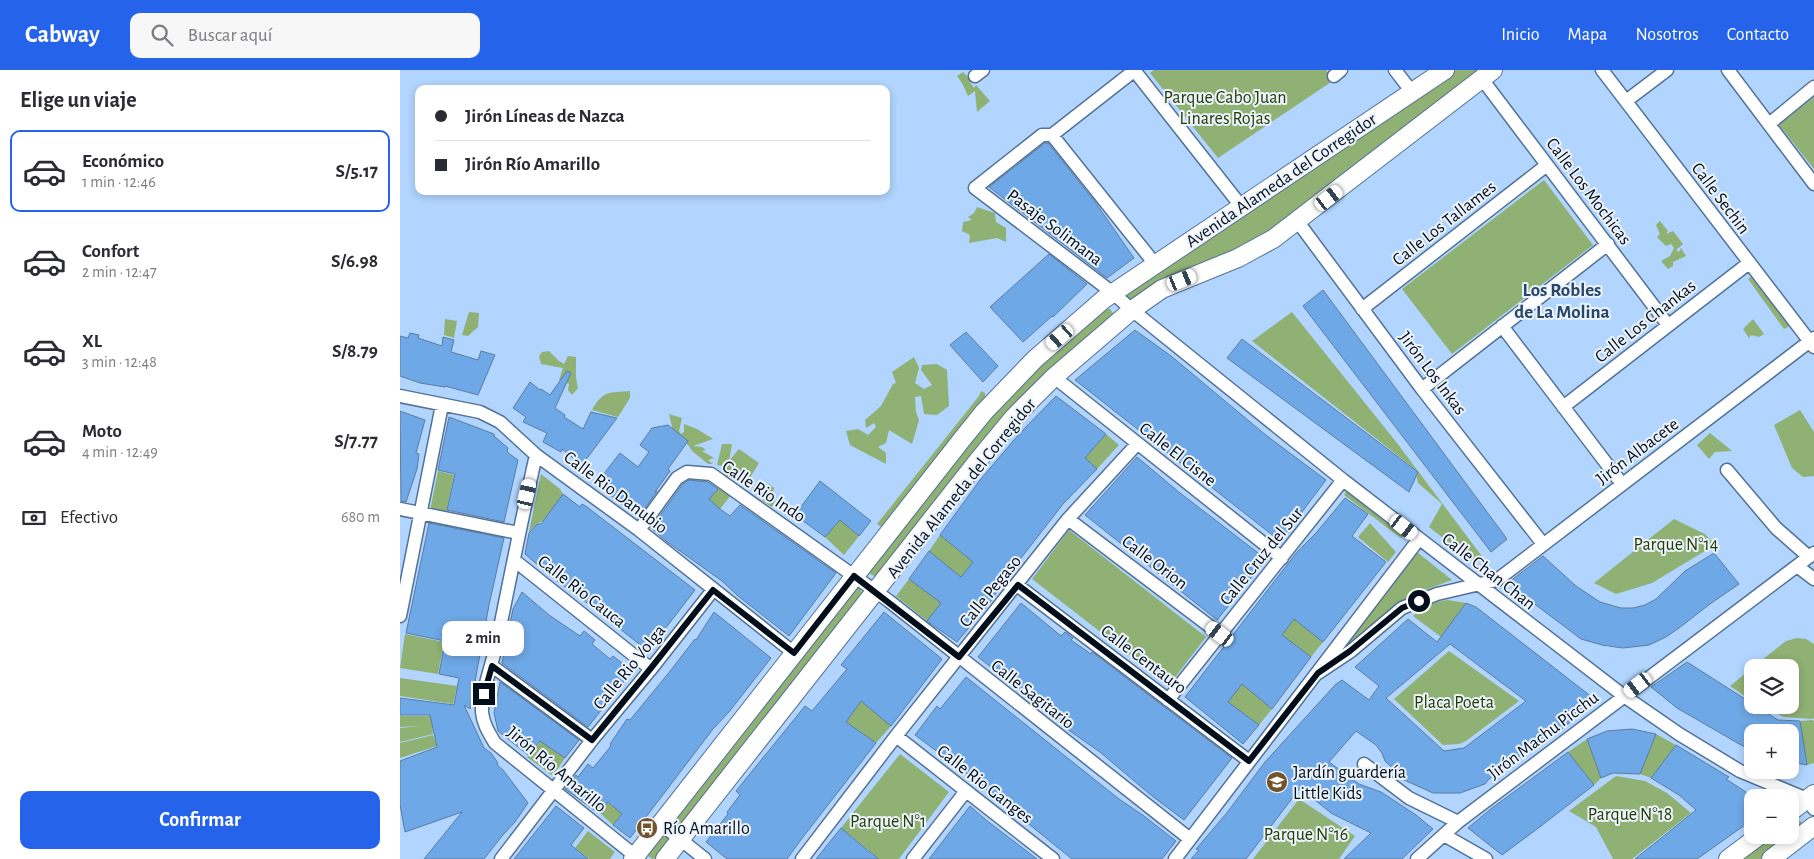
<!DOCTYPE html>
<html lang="es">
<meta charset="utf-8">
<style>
:root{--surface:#fff;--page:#f7f7f7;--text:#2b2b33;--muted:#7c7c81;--line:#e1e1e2;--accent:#2563eb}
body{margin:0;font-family:"Alegreya Sans",sans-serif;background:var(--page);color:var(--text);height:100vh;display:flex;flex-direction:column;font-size:19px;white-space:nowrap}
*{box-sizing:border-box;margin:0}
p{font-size:16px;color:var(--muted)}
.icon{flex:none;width:28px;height:28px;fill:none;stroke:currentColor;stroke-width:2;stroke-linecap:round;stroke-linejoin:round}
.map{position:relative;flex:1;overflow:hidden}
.details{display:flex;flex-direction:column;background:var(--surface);width:400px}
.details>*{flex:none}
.banner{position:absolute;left:15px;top:15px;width:475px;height:110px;border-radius:10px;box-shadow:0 2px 8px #0003;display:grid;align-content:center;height:110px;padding:0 20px;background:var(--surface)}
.fabs{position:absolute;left:1344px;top:589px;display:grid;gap:10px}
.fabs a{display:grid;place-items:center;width:55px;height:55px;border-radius:10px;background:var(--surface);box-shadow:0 2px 8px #0003;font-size:25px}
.end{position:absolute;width:22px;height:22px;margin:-11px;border:6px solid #030e1b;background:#fff;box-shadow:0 0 0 2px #fff}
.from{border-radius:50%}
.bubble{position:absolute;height:35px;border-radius:10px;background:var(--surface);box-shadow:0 2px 8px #0003;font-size:16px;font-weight:700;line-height:35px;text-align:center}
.car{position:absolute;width:15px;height:30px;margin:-15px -8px;border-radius:6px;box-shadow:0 0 4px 1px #0007;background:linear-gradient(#fff 24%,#345 0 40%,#fff 0 76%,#345 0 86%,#fff 0)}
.banner b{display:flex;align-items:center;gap:18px;height:48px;font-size:19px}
.banner b+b{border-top:1px solid var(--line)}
.banner i{width:12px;height:12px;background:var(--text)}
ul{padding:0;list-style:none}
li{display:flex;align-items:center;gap:15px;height:82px;margin:0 10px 8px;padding:0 10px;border:2px solid transparent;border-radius:10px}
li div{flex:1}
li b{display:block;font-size:19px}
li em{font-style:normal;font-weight:700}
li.active{border-color:var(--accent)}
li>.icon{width:45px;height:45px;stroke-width:1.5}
h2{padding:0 20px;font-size:22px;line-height:60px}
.pay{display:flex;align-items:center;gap:12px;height:55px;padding:0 20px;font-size:19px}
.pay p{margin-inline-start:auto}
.button{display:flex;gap:10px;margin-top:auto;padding:10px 20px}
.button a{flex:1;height:58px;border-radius:10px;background:var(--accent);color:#fff;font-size:20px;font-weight:700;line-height:58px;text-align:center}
header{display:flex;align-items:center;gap:30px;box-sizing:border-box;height:70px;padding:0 25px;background:var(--accent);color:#fff}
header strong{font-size:24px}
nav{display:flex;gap:28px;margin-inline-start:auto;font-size:18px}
.search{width:350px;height:45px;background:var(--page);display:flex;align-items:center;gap:12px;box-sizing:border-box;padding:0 18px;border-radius:10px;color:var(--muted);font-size:19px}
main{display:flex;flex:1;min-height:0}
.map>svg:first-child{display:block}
.green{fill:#8fb174}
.building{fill:#6fa8e7;stroke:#5b7ca1;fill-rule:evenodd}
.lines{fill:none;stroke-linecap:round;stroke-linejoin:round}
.street-casing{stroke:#527297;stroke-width:15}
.secondary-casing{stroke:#527297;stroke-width:20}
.street{stroke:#fff;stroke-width:12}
.secondary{stroke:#fff;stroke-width:18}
.route{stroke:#030e1b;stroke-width:6}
.labels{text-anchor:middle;stroke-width:4;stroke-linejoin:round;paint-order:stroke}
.park-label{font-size:18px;fill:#233c05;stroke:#ecf3fb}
.street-label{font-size:18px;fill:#030e1b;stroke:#ecf3fb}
.poi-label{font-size:18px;fill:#030e1b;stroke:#ecf3fb;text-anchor:start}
.neighbourhood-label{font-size:19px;font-weight:bold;fill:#274668;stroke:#ecf3fb}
</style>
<header>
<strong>Cabway</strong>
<div class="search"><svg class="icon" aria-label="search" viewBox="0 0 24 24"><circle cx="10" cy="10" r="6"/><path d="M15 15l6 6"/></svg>Buscar aquí</div>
<nav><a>Inicio</a><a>Mapa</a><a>Nosotros</a><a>Contacto</a></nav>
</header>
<main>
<section class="details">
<h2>Elige un viaje</h2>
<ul>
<li class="active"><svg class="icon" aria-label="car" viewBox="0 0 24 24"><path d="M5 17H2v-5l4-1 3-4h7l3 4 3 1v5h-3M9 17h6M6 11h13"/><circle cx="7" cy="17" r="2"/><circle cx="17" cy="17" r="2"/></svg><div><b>Económico</b><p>1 min · 12:46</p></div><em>S/5.17</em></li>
<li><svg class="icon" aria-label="car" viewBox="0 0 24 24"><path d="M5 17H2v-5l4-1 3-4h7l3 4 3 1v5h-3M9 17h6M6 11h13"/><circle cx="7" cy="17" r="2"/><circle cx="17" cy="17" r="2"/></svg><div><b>Confort</b><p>2 min · 12:47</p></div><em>S/6.98</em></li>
<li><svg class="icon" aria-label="car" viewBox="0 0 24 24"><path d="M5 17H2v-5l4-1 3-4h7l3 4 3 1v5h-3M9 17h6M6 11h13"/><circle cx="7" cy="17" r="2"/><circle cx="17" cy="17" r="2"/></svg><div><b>XL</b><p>3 min · 12:48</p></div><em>S/8.79</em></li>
<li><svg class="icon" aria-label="car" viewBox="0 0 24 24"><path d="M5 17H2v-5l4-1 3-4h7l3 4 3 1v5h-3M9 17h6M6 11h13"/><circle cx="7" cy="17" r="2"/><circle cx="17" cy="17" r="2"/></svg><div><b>Moto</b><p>4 min · 12:49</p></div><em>S/7.77</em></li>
</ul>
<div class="pay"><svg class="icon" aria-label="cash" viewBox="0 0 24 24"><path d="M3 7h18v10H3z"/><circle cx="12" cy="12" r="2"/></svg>Efectivo<p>680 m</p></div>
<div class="button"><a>Confirmar</a></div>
</section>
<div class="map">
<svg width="1414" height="789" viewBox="0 0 1414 789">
<rect width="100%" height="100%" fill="#b1d5fe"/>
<!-- green -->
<path class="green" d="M754,0H926L934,10L818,88L750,3Z
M1056,0H1083L879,159L731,231L727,229L726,225L805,168Z
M563,2L571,10L570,12L574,18L576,15L590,31L577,42L575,21L568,26L562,13L557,6Z
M1414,27V99L1379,55Z
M1144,110L1193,175L1052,284L1002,219Z
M577,137L595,143L596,152L606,158V172L597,168L569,173L570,165L562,161L563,152L572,150L568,147L574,143Z
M1260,151L1268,161L1266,164L1273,161L1283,174L1276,180L1279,182L1281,178L1286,186L1273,192V196L1268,199L1261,191L1270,186L1274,178L1271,174L1266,176L1257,167L1260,164L1256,155Z
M1351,207L1390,256L1384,259L1348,209Z
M706,238L710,239L713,243L712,248L477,507L470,504L469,500L584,350L630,302Z
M69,242L79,243L78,257L68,266L62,265Z
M892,242L997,373L1084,489L1075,493L1029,457L1042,434L1018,413L1015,399L852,271Z
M45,249L57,251L54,268L44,265Z
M1353,249L1364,264L1359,267L1351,265L1349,268L1343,259Z
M149,281L159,291L164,294L168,286L176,287C176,298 175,307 178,318L172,325L168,320L169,314L159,310L163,298L141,294L139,286L142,282Z
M514,287L519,298L515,313L524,319L532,315L521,300L522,295L537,294L547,300L549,336L537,345L524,344L521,326L515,327L516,342L519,350L512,374L489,360L486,373L478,377L486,383V394L450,375L446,361L458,359L468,365L476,357L474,353L466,358L465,350L481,336L493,314L496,313L492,302Z
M230,321V328L218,347L192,340C203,320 209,323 230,321Z
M581,321L585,323V330L483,458L477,454L579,326Z
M1400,340L1414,362V406L1403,407L1392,398L1374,355Z
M269,344L282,348L279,361L281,364L284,362V354L297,359L313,369L293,376L302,377L306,380L302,381L314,388L308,390L313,394H308L292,381L289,376L273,361Z
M1310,363L1332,381L1315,382L1309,389L1297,375Z
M706,364L719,375L697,399L685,388Z
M322,374H332L329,391L339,379L359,393L348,411L338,412L322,404L327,397L317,395Z
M38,401L54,405L46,443L30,441Z
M141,404L160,419L163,424L143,451L136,454L129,462Z
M369,414L374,418L372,427L375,430L372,437L363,431L361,426Z
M320,417L331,425L320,439L309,429Z
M947,420L1004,465L1001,468L944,425Z
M1274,449L1305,464L1315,475L1252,513L1216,524L1194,513Z
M440,450L459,466L444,485L425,467Z
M970,453L996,482L988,492L958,467Z
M669,460L806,567L769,615L632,509Z
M540,465L573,492L561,507L529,481Z
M1017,482L1052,510L1020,522L992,539L938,584Z
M509,509L541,533L527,551L496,526Z
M454,517H459L463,525L281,758L277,757L273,754L272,750Z
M1048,530L1066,533L1041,567L1013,546C1022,536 1035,532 1048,530Z
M894,549L923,572L911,587L882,565Z
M5,564L44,572L38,604L0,598Z
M1397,568L1406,569L1414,574V648L1412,649L1384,647L1359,635H1390V598L1353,597L1386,571Z
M1049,581L1119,631L1066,671L1059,674L1043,675L994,629Z
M1352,598V631L1330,616Z
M0,608L57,616L53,634L0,626Z
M842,614L872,639L859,655L828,632Z
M461,631L491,656L476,673L446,652Z
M0,646H31L33,664L0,672V658L19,656L0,657Z
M1412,650L1414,651V693L1407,695L1400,651Z
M1256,664L1276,675L1251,708L1240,704Z
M33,665L37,676L0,688V673Z
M1187,669L1201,708L1194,715L1168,682Z
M141,671L165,688L153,706L127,687Z
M500,684L549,722L499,789H479L441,758Z
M1216,706L1245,711L1267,723L1291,743L1232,789H1213L1196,757L1169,741Z
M899,729L955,766L939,789H853Z
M207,732L222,743L213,755L199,742Z
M1393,748H1397L1401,752V759L1362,789H1338L1370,765H1390V750Z
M188,761L215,782L210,789H189L175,778Z
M261,764L268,767L269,771L258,788L252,789L247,785Z"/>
<!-- building -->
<path class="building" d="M645,73H648L695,132L734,188L707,208L589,117Z
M649,184L687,214L653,247L652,246L623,272L590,237Z
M923,220L1107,469L1091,482L903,236Z
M735,260L771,286L867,366L926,410L880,471L675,310Z
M566,262L598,296L583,312L550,275Z
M10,263L19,265L18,268L42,276L43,267L54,270L51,282L78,290L81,281L95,285L78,325L45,316V317L20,313L0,306V266L8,268Z
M842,269L1018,402L1009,422L827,288Z
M167,301L171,303L155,338L165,345L164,347L183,359L191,342L217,348L182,395L162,379L161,382L143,372L147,363L123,352L126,347L113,338L130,312L140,320L141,319L150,325Z
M656,326L706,364L685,388L697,399L663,434L611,501L588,535L557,572L527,551L541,533L509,509L529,481L561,507L573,492L540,465L580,410L620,363Z
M0,341L25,350L16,383L19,384L17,399L6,432L1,431Z
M49,347L94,364V366L108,378L107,382L118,390L104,452L47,440L55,404L38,400Z
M268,355L288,371L268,399L270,401L255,422L257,421L239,447L196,414L220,383L238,397L249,382L240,375L252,358Z
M737,387L780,423L866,489L817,550L685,445Z
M289,410L308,412L318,419L309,429L320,439L330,446L340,435L436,503L389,566L338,526L322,511L266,471L251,458L283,414Z
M420,411L471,451L459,466L440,450L425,467L395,445Z
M163,424L180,437L182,434L187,437L295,520L248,581L182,529L153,508L125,484L129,463L137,454H141Z
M945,428L968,444L952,466L986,492L923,572L894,549L882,565L911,587L872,639L842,614L828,632L859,655L843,674L785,627L897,482L916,463Z
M29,453L104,468L89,535L70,639L64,635L84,678L91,683L98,693L97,695L103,700L128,733L115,752L102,766L84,789H24L62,742L5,762L0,735V691L37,677L30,645H0V628L54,635L59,608L39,604L45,571L6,563Z
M1314,483L1339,514L1310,534L1279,558L1266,567L1249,575L1223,578L1202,575L1181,569L1116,520L1111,513L1113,509L1143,486L1176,516L1200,532L1221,538H1233L1245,535L1256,529L1285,501Z
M122,522L149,545L180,566L184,561L195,570L192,574L210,589L213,586L232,601L188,657L102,593L113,539Z
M621,533L661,566L665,562L673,568L671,570L691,584L692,582L832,688L784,750L752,726L700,682L667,659L646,640L578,587Z
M1066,533L1076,537L1197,631L1159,661L1158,659L1104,697L1088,710L1085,714L1060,723H1033L1002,709L1003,708L985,691L982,683L976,675L956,661L929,692L959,714L981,722L1016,745L1033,759L1002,789H944L971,763L931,743L900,718L846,789H791L799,780L796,779L826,744L865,692L935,615L942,610L969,630L979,616L955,597L1008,549L1037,572ZM1050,574L1126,631L1064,678L1044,681L986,628Z
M314,542L371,588L329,642L313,659L230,768L213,755L222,744L208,732L198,743L165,719L176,705L178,707L188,694L193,698L211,676L210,674L227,649L230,650L267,605L295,569L296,570Z
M484,542L542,589L491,656L461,631L446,652L476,673L400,771L387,789H327L306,772L328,744L327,742L340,725L336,721L405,636L412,641L447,599L441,595Z
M1287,592L1378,650L1400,651L1407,695L1390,692V662H1352V680L1341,675L1277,638L1251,617Z
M566,607L719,729L744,746L776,771L762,789H672L567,704L515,665L537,636L540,639Z
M100,612L179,670L165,688L140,671L128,685L98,661L94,643Z
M1232,659L1256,664L1240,704L1213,703L1201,708L1187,669L1207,661Z
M1276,675L1329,707L1326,709L1352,726V750L1297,789H1235L1296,740L1279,725L1251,708Z
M1168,682L1194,715L1141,756L1102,785L1068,758L1092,738Z
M156,736L184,758L171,775L188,789H114Z
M570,736L586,750L637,789H529Z
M441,758L466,779L479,789H416Z"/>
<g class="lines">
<!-- street casing -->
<g class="street-casing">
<path id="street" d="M734,0L841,136
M995,0L1012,22
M1202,0L1414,277
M1328,0L1414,114
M575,6L583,0
M934,6L941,0
M1082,9L1268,255
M1226,31L1267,0
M1369,54L1414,17
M652,65H642L575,118L713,223L732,240L943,410L1224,626L1279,664L1340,701L1407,729L1414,739
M652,65L755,194
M652,65L735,0
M898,152L1022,319L1143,474
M962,239L1147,95
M1102,256L1222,414
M654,307L882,488
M1022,319L1208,174
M0,326L80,342L100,352L136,385L239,460L394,583
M1163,337L1349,193
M136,385C122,447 110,509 97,572C93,592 81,622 82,642C83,654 89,663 95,673L239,789
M1327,400L1376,458L1409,487
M0,439L118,463
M668,449L820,564
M239,460L277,408L287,402L311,404L489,531L790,769
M114,490L251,599
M1397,496L1414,509
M617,515L849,691
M0,546L42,335
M92,596L192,670
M918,603L951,581L1002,538L1037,524L1097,510L1414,268
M768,630L943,410
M496,666L653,789
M964,694L1009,728L1058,752
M260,753L305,789
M1044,765L1086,789
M101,789L192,670L251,599L313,520
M402,789L496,666L668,449L737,374
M513,789L566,721
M775,789L1019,469
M1017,789L1058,752L1414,483"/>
</g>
<!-- secondary casing -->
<g class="secondary-casing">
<path id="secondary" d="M1390,742L1414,724
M233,789L563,368L584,342L635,289L704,229L1045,0
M265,789L576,393L614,347L654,307L732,240L762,219L838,188L873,169L1093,0
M1328,789L1360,765
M1371,789L1414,756"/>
</g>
<!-- street -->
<use href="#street" class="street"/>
<!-- secondary -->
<use href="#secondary" class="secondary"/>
</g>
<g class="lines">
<!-- route -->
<path class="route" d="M84,624L92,596L192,670L251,598L313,520L394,583L454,506L559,587L618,515L849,691L918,603L950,581L1002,538L1019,531"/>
</g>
<!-- icons -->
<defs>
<g id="school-disc" transform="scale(1.125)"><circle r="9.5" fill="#735329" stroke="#ecf3fb"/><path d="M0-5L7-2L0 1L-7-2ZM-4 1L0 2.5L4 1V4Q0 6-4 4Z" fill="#fff"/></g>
<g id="bus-disc" transform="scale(1.125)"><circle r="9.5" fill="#735329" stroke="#ecf3fb"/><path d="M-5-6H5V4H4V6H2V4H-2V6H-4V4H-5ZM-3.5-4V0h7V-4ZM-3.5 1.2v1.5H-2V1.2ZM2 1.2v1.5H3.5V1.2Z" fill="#fff"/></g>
</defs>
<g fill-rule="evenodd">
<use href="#school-disc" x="877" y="712"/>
<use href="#bus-disc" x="247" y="758"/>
</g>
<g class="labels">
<!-- park labels -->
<g class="park-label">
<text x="825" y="33">Parque Cabo Juan<tspan x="825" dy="21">Linares Rojas</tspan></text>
<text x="1276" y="480">Parque N°14</text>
<text x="1054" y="638">Placa Poeta</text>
<text x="1230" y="750">Parque N°18</text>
<text x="488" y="757">Parque N°1</text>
<text x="906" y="770">Parque N°16</text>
</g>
<!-- street labels -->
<g class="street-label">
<text transform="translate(881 110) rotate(-34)" y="6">Avenida Alameda del Corregidor</text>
<text transform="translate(1189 121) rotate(53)" y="6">Calle Los Mochicas</text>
<text transform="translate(1321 128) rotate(53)" y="6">Calle Sechin</text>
<text transform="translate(1044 153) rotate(-38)" y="6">Calle Los Tallames</text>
<text transform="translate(655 157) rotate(37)" y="6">Pasaje Solimana</text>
<text transform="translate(1245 251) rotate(-38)" y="6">Calle Los Chankas</text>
<text transform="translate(1033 303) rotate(53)" y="6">Jirón Los Inkas</text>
<text transform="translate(1237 381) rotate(-37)" y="6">Jirón Albacete</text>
<text transform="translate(778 384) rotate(38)" y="6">Calle El Cisne</text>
<text transform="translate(561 418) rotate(-51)" y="6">Avenida Alameda del Corregidor</text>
<text transform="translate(364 421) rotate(34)" y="6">Calle Rio Indo</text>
<text transform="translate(216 422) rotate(37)" y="6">Calle Rio Danubio</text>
<text transform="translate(861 486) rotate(-51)" y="6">Calle Cruz del Sur</text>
<text transform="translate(755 492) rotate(37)" y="6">Calle Orion</text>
<text transform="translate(1089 501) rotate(38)" y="6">Calle Chan Chan</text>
<text transform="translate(182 521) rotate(38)" y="6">Calle Rio Cauca</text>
<text transform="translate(590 521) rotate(-51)" y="6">Calle Pegaso</text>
<text transform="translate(744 589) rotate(37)" y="6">Calle Centauro</text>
<text transform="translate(229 597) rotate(-51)" y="6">Calle Rio Volga</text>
<text transform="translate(633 624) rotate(38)" y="6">Calle Sagitario</text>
<text transform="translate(1143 665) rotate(-37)" y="6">Jirón Machu Picchu</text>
<text transform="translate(157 699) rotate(40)" y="6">Jirón Río Amarillo</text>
<text transform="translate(585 714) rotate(38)" y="6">Calle Rio Ganges</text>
</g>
<!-- poi labels -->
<g class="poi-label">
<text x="893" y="708">Jardín guardería<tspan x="893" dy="21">Little Kids</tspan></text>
<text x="263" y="764">Río Amarillo</text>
</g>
<!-- neighbourhood labels -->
<g class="neighbourhood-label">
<text x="1162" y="226">Los Robles<tspan x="1162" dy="22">de La Molina</tspan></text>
</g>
</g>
</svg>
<div class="fabs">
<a><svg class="icon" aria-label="layers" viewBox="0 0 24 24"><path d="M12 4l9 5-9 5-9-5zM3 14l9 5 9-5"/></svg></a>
<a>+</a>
<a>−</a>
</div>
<i class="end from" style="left:1019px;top:531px"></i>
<i class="end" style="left:84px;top:624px"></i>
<div class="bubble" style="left:42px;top:551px;width:82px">2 min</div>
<i class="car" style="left:929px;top:128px;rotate:52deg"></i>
<i class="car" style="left:782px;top:210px;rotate:68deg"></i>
<i class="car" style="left:660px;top:267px;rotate:229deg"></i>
<i class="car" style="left:127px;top:424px;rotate:13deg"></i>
<i class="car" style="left:1004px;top:457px;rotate:128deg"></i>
<i class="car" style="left:820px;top:564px;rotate:307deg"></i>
<i class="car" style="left:1238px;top:615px;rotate:233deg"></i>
<div class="banner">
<b><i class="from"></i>Jirón Líneas de Nazca</b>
<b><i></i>Jirón Río Amarillo</b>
</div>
</div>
</main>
